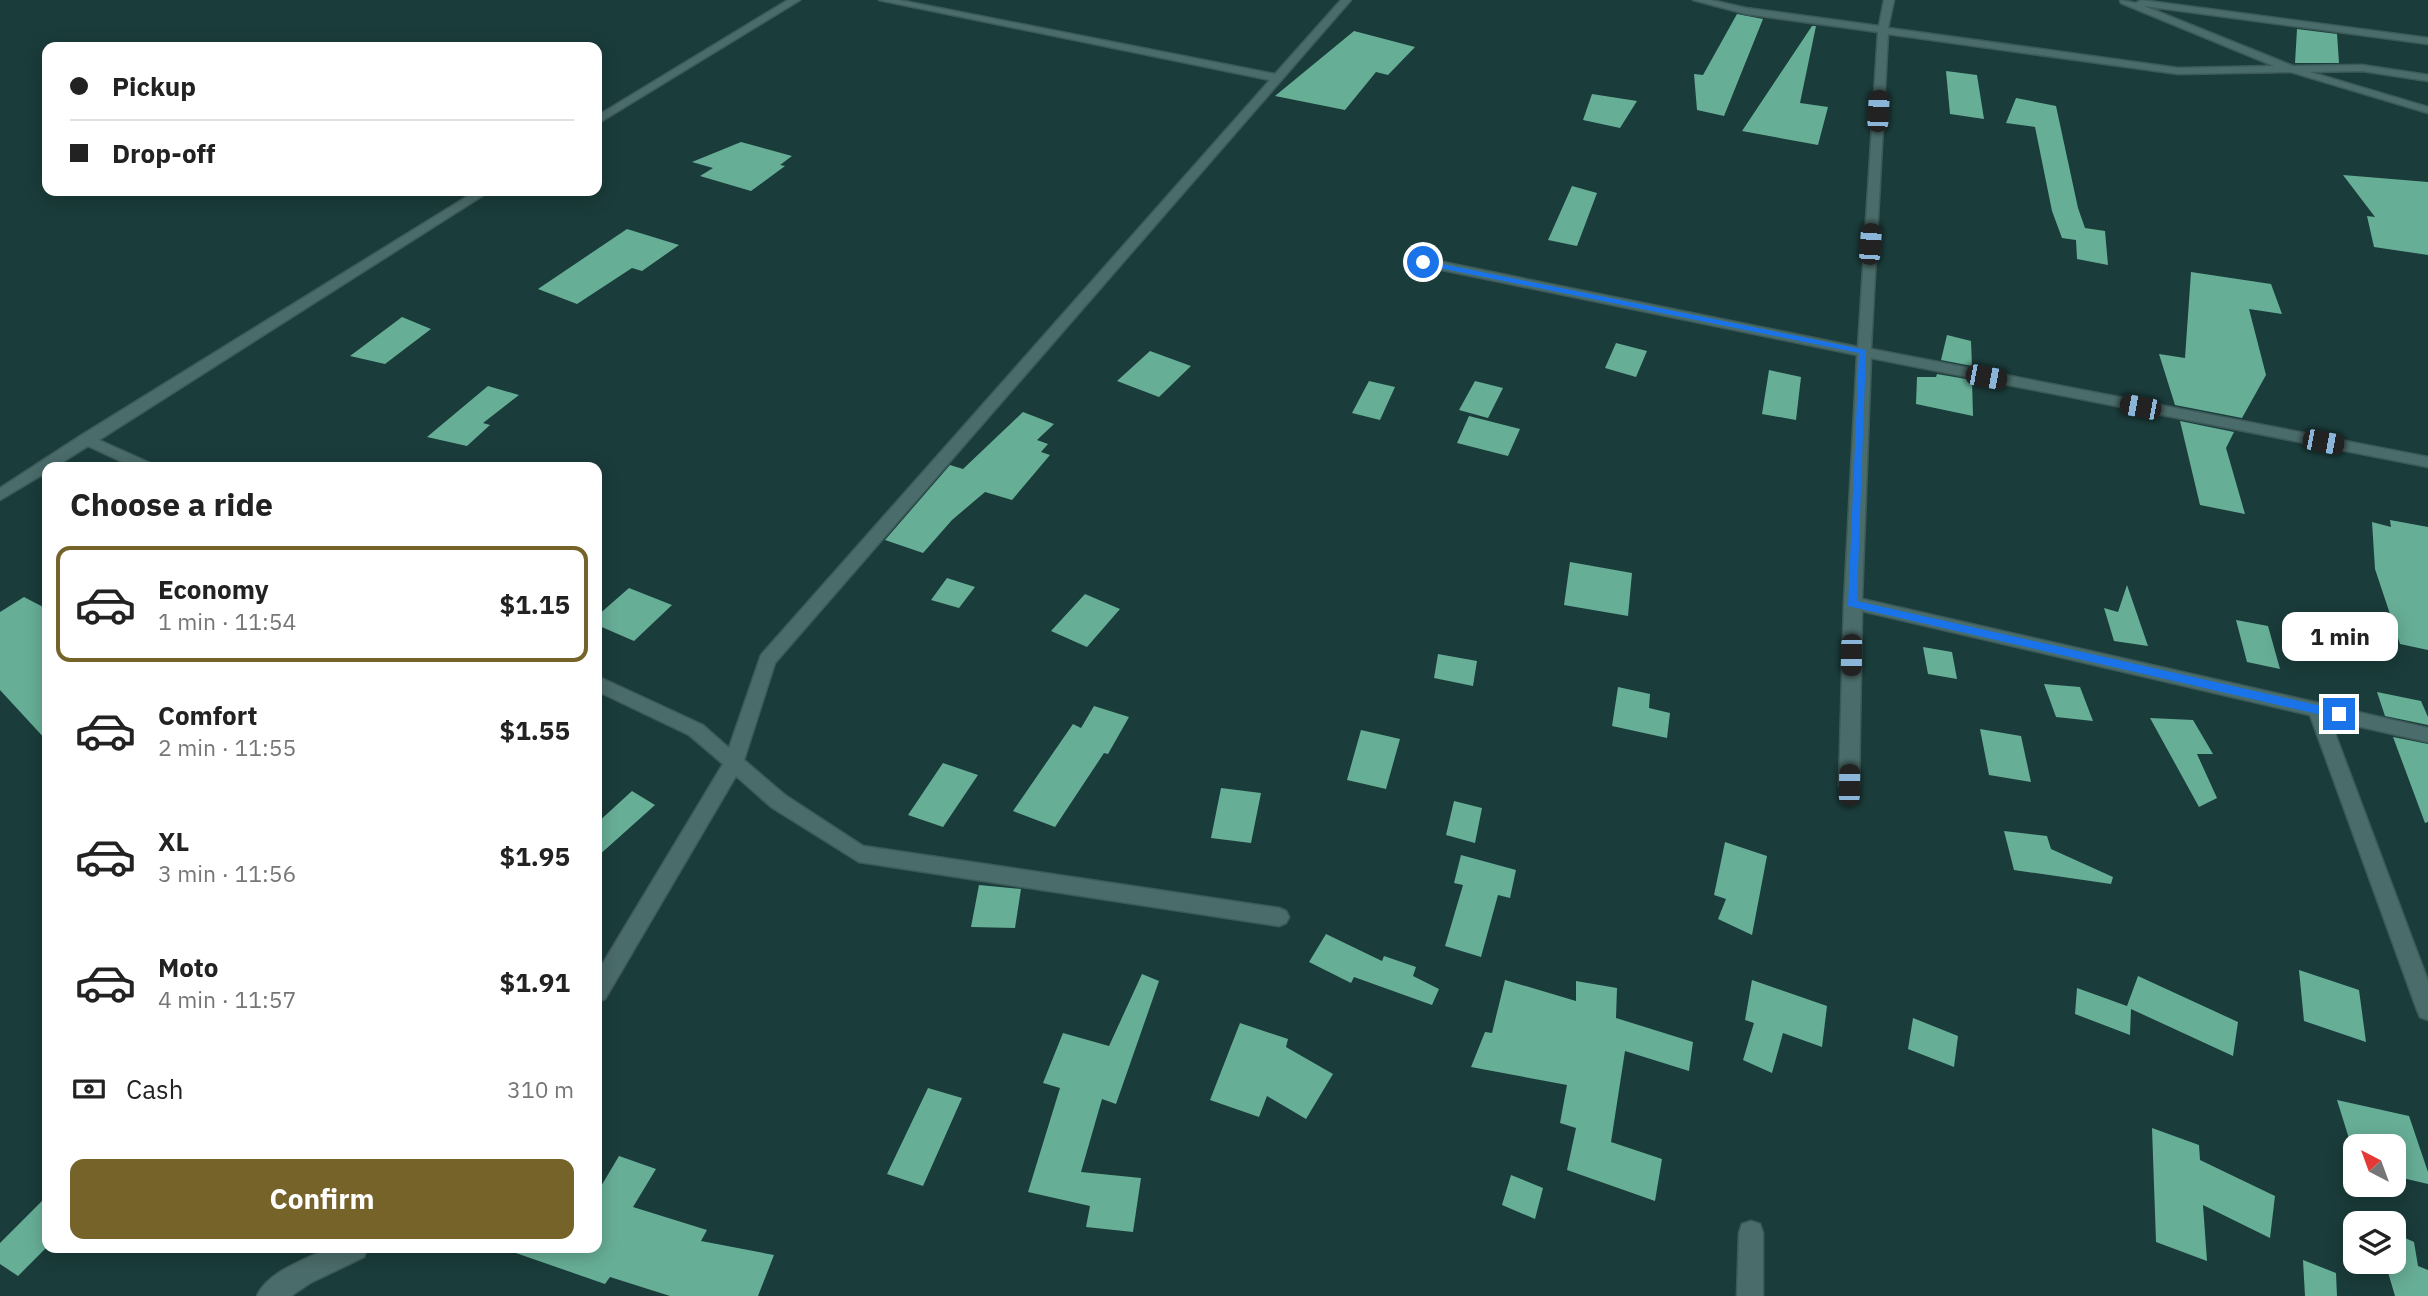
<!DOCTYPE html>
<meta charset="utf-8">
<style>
:root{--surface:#fff;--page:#f2f2f2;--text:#222;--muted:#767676;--line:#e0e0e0;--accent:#76632a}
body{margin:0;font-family:"IBM Plex Sans",sans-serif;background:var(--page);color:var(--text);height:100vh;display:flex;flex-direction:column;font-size:26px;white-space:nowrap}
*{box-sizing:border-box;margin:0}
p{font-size:23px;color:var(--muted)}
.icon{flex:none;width:38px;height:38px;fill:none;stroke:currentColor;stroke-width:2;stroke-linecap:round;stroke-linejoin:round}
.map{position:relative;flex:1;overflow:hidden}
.details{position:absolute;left:42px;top:462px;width:560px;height:791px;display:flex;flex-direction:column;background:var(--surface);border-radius:14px;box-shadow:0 4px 18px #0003}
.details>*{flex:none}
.guide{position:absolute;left:42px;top:42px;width:560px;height:154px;border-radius:14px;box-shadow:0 4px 18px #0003;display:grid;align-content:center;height:154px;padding:0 28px;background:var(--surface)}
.needle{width:46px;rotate:319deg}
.controls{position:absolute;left:2343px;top:1134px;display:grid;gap:14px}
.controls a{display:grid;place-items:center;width:63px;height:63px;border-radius:14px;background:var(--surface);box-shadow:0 4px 18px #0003;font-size:35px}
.end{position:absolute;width:32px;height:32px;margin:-16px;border:9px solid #1a73e8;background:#fff;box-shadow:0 0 0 4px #fff}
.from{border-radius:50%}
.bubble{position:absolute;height:49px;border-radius:14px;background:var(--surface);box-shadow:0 4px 18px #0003;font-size:23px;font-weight:800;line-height:49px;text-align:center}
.car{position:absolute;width:21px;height:42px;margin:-21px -10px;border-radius:9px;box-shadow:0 0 5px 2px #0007;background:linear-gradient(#222 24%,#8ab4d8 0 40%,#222 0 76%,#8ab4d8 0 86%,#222 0)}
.guide b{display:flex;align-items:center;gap:24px;height:66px;font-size:26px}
.guide b+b{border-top:2px solid var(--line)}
.guide i{width:18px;height:18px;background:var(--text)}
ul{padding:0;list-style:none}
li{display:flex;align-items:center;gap:21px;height:116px;margin:0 14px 10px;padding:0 14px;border:4px solid transparent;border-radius:14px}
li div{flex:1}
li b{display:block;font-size:26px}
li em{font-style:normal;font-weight:800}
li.active{border-color:var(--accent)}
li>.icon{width:63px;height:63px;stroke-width:1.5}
h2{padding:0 28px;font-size:32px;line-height:84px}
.pay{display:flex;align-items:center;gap:18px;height:77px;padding:0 28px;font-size:26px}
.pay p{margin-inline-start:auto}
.cta{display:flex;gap:14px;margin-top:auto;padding:14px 28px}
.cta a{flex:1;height:80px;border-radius:14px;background:var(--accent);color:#fff;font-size:28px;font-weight:800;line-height:80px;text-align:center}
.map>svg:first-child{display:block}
.building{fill:#67ae97}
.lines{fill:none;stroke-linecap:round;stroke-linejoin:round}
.minor-casing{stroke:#3c5a59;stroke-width:3}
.minor{fill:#4a6c6a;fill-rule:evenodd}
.route{fill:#1a73e8}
</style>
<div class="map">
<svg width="2428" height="1296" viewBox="0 0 2428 1296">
<rect width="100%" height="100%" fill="#1a3c3a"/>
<!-- building -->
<path class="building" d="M1737,14L1763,19L1724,116L1697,110L1694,74L1703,75Z
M1812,26H1816L1800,103L1828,107L1818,145L1742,131Z
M2297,29L2337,34L2339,63H2295Z
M1354,31L1415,47L1388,75L1376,72L1345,110L1275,96Z
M1946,71L1977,75L1984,119L1950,114Z
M1592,94L1637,101L1620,128L1583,120Z
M2016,98L2056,106L2078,208L2085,228L2105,231L2108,265L2077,259L2076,240L2062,238L2052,211L2035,127L2006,123Z
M741,142L792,156L780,165L785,166L751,191L700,176L713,168L692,162Z
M2343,175L2428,182V255L2374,247L2367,216L2375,217Z
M1572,186L1597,193L1577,246L1548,240Z
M627,229L679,245L642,271L632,268L577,304L538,289Z
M2191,272L2271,284L2282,314L2249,309L2266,375L2242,418L2175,405L2159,354L2185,358Z
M402,317L431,329L385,364L350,356Z
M1947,335L1971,341L1972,366L1941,360Z
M1616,343L1647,351L1636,377L1605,368Z
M1150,351L1191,366L1159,397L1117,381Z
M1769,370L1801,377L1796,420L1762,414Z
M1937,374L1972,380L1973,416L1916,404L1917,377H1936Z
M1369,381L1395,387L1380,420L1352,413Z
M1475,381L1503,388L1488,418L1459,410Z
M488,386L519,395L483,423L490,425L467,446L427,437Z
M1023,412L1054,424L1037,440L1048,444L1041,452L1050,455L1012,500L985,492L952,520L923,553L885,540L950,465L963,469Z
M1469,416L1520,429L1508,456L1457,443Z
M2180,421L2234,432L2226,448L2245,514L2200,505Z
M2390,520L2428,527V650L2400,644L2375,569L2372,522L2391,527Z
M1570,562L1632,573L1628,616L1564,605Z
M947,578L975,587L959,608L931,600Z
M2127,585L2148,646L2114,641L2104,608L2118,612Z
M629,588L672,605L634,641L597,625V616Z
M1085,594L1120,609L1087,647L1051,631Z
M24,597L47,609V741L0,690V612Z
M2236,620L2268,626L2280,669L2247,662Z
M1923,647L1952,652L1957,679L1928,674Z
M1438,654L1477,661L1473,686L1434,678Z
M2044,684L2080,687L2093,721L2056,717Z
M1618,687L1650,694L1649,708L1670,713L1667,738L1612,726Z
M2377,692L2421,701L2428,717V725L2385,716Z
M1094,706L1129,717L1108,754L1104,753L1055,827L1013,811L1073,724L1081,728Z
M2150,718L2193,720L2213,754H2197L2217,798L2199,807Z
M1980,729L2021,736L2031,782L1989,775Z
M1361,730L1400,739L1386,789L1347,780Z
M2393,737L2428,744V822L2425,823Z
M943,763L978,775L943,827L908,815Z
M1221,788L1261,793L1251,843L1211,838Z
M632,791L655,805L597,857V823Z
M1454,801L1482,808L1475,843L1446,835Z
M2004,831L2047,836L2051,849L2113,877L2111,884L2014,870Z
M1725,842L1767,856L1752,935L1718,919L1726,899L1714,895Z
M1461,855L1516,870L1510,898L1498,895L1481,957L1445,946L1463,885L1454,883Z
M979,885L1021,889L1015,928L971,927Z
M1326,934L1382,961L1384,956L1416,967L1413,976L1439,989L1432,1005L1354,977L1351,983L1309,962Z
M2299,970L2359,990L2366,1042L2304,1021Z
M1142,974L1159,981L1116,1104L1102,1099L1081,1172L1141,1178L1133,1232L1086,1227L1090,1206L1028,1192L1060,1088L1043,1083L1063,1033L1109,1046Z
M2138,976L2238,1022L2233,1056L2131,1009L2130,1035L2075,1014L2077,988L2127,1006Z
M1505,980L1576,1001V981L1617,988L1616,1018L1693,1042L1689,1071L1625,1051L1611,1142L1662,1159L1655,1201L1567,1170L1576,1128L1560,1123L1567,1085L1471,1067L1485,1032L1492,1033Z
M1752,980L1827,1006L1822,1047L1783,1033L1772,1073L1743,1060L1754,1023L1745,1020Z
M1913,1018L1958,1036L1954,1067L1908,1049Z
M1240,1023L1288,1039L1286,1047L1333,1074L1306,1119L1267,1096L1259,1117L1210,1100Z
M928,1088L962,1098L923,1186L887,1174Z
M2337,1100L2409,1116L2428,1172V1184L2394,1176V1146H2356V1161Z
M2152,1128L2199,1145L2200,1160L2275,1196L2270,1238L2203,1205L2207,1261L2156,1242Z
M619,1156L656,1169L633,1207L707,1230L701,1241L774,1255L758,1296H670L610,1277L605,1284L513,1252V1248H597V1193Z
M1511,1175L1543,1188L1535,1219L1502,1205Z
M47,1196V1247L18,1276L0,1264V1243Z
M2394,1233L2414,1242L2418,1266L2428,1270V1296H2395L2385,1262H2394Z
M2303,1260L2336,1273L2337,1296H2305Z"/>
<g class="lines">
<!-- minor casing -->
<g class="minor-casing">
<path id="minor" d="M788,0H800L597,124V116Z
M879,0H899L1275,74L1341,0H1351L775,663L744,760L785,795L863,846L1279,908L1286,911L1289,917L1286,923L1279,926L859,862L771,807L736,776L605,999L597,1002V973L723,764L689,735L597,691V676L703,725L729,748L761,655L1270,80Z
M1693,0H1711L1746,8L1879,26L1884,0H1894L1888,28L2178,68L2274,66L2121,3L2120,0L2136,3L2141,0L2428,38V44L2144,6L2293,66L2362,65L2428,75V81L2362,71L2310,72L2428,107V113L2291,72L2178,74L1888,34L1871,349L2428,457V467L1871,358L1862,599L2428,728V742L2330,720L2428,981V1020L2420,1017L2417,1010L2310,715L1862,611L1859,785L1856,791L1849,793L1842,791L1839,785L1844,603L1857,355L1418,265V259L1423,258L1858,347L1878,32L1746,14Z
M476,191H490L99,440L150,463L153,467H133L88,446L55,467H47V472L0,500V488L80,436Z
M1751,1221L1760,1224L1763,1233V1296H1737L1739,1233L1742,1224Z
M329,1248H367L364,1257L310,1283L291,1296H257C267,1272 306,1259 329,1248Z"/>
</g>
<!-- minor -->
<use href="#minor" class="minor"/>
</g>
<!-- route -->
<path class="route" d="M1423,260L1866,350L1857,601L2339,710L2345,714L2339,719L1848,606L1859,353L1420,264Z"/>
</svg>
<div class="controls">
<a><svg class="needle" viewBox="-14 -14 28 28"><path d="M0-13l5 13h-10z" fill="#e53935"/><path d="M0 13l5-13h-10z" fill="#767676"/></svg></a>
<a><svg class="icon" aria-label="layers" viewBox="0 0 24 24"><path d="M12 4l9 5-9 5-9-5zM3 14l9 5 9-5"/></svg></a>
</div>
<i class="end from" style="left:1423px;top:262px"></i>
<i class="end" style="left:2339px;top:714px"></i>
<div class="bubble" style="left:2282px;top:612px;width:116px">1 min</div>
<i class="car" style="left:1878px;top:111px;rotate:3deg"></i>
<i class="car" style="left:1870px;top:244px;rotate:4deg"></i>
<i class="car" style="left:1986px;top:377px;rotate:101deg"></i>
<i class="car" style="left:2140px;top:407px;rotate:281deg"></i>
<i class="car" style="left:2323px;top:442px;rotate:101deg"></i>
<i class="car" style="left:1851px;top:655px;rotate:181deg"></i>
<i class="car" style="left:1849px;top:785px;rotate:1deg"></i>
<div class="guide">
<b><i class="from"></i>Pickup</b>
<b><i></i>Drop-off</b>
</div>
<section class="details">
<h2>Choose a ride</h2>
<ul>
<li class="active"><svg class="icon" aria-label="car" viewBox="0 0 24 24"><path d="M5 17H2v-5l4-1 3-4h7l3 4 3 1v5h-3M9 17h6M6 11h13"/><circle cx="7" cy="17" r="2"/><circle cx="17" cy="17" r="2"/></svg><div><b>Economy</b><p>1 min · 11:54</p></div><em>$1.15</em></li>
<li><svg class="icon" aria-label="car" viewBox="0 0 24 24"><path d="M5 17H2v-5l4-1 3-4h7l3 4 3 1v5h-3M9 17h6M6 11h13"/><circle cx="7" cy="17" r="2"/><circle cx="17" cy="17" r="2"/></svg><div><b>Comfort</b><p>2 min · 11:55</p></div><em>$1.55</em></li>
<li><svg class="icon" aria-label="car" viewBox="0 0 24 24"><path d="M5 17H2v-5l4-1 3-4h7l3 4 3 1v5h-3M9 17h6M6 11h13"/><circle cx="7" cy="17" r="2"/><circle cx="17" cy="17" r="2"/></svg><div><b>XL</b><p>3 min · 11:56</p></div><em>$1.95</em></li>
<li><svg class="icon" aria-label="car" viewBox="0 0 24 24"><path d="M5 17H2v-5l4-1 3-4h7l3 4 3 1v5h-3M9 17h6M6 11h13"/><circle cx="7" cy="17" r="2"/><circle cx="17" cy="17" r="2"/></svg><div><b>Moto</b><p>4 min · 11:57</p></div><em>$1.91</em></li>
</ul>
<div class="pay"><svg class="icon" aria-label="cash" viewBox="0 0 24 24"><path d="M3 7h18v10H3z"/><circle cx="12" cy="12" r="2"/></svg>Cash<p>310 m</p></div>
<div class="cta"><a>Confirm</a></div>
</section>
</div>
